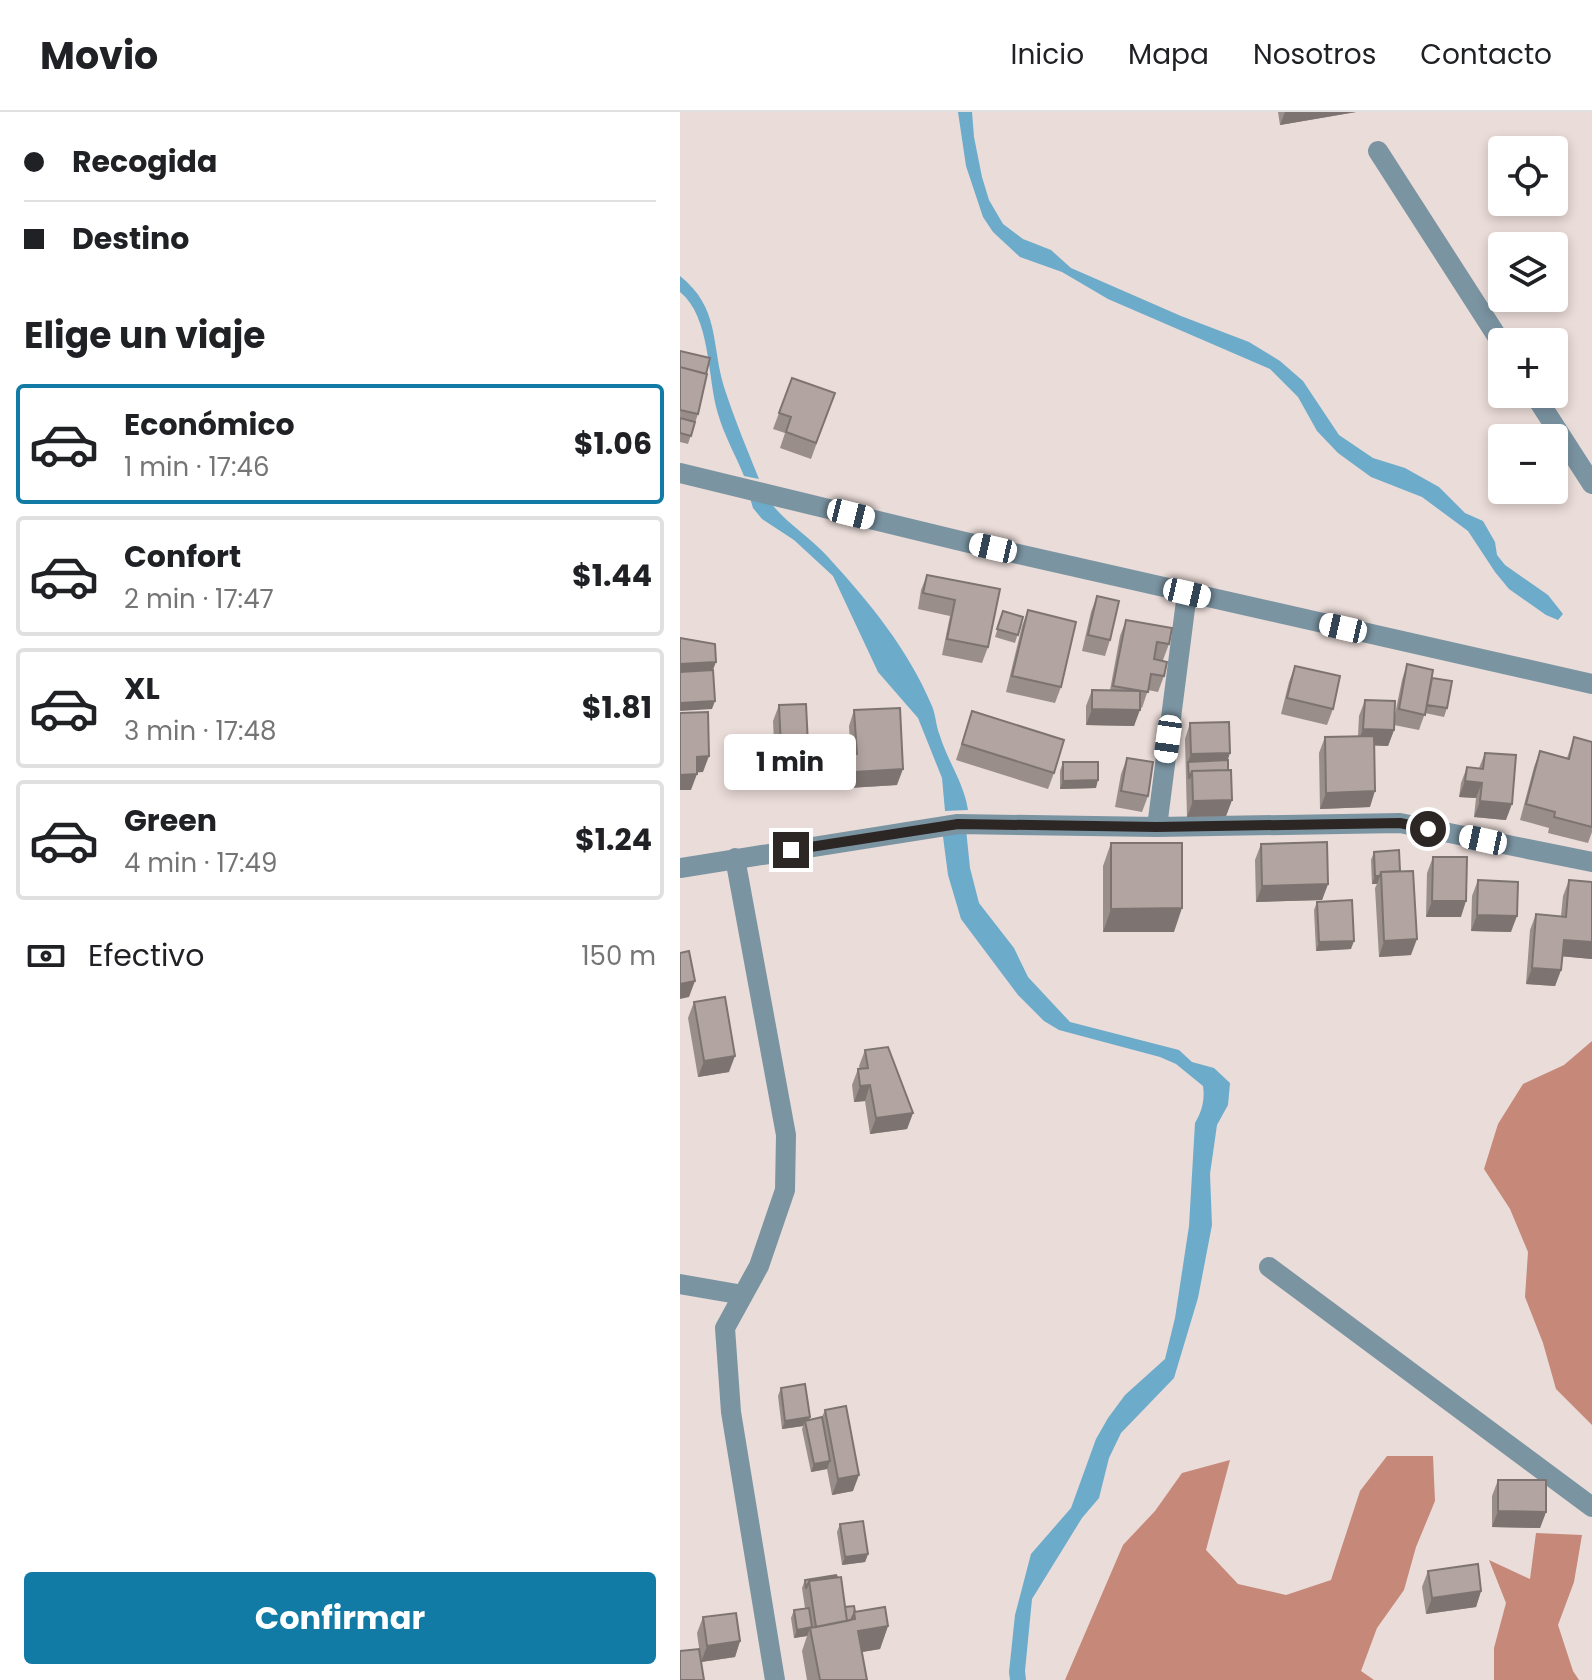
<!DOCTYPE html>
<html lang="es">
<meta charset="utf-8">
<style>
:root{--surface:#fff;--page:#f6f6f6;--text:#202124;--muted:#757577;--line:#e0e0e0;--accent:#117ba5}
body{margin:0;font-family:Poppins,sans-serif;background:var(--page);color:var(--text);height:100vh;display:flex;flex-direction:column;font-size:30px;white-space:nowrap}
*{box-sizing:border-box;margin:0}
p{font-size:26px;color:var(--muted)}
.icon{flex:none;width:44px;height:44px;fill:none;stroke:currentColor;stroke-width:2;stroke-linecap:round;stroke-linejoin:round}
.map{position:relative;flex:1;overflow:hidden}
.panel{display:flex;flex-direction:column;background:var(--surface);width:680px}
.panel>*{flex:none}
.hud{display:grid;align-content:center;height:176px;padding:0 24px;background:var(--surface)}
.controls{position:absolute;left:808px;top:24px;display:grid;gap:16px}
.controls a{display:grid;place-items:center;width:80px;height:80px;border-radius:8px;background:var(--surface);box-shadow:0 4px 12px #0003;font-size:40px}
.end{position:absolute;width:36px;height:36px;margin:-18px;border:10px solid #2c2625;background:#fff;box-shadow:0 0 0 4px #fff}
.from{border-radius:50%}
.bubble{position:absolute;height:56px;border-radius:8px;background:var(--surface);box-shadow:0 4px 12px #0003;font-size:26px;font-weight:700;line-height:56px;text-align:center}
.car{position:absolute;width:24px;height:48px;margin:-24px -12px;border-radius:10px;box-shadow:0 0 6px 2px #0007;background:linear-gradient(#fff 24%,#345 0 40%,#fff 0 76%,#345 0 86%,#fff 0)}
.hud b{display:flex;align-items:center;gap:28px;height:76px;font-size:30px}
.hud b+b{border-top:2px solid var(--line)}
.hud i{width:20px;height:20px;background:var(--text)}
ul{padding:0;list-style:none}
li{display:flex;align-items:center;gap:24px;height:120px;margin:0 16px 12px;padding:0 8px;border:4px solid var(--line);border-radius:8px}
li div{flex:1}
li b{display:block;font-size:30px}
li em{font-style:normal;font-weight:700}
li.current{border-color:var(--accent)}
li>.icon{width:72px;height:72px;stroke-width:1.5}
h2{padding:0 24px;font-size:36px;line-height:96px}
.pay{display:flex;align-items:center;gap:20px;height:88px;padding:0 24px;font-size:30px}
.pay p{margin-inline-start:auto}
.action{display:flex;gap:16px;margin-top:auto;padding:16px 24px}
.action a{flex:1;height:92px;border-radius:8px;background:var(--accent);color:#fff;font-size:32px;font-weight:700;line-height:92px;text-align:center}
header{display:flex;align-items:center;gap:48px;box-sizing:border-box;height:112px;padding:0 40px;background:var(--surface);border-bottom:2px solid var(--line)}
header strong{font-size:38px}
nav{display:flex;gap:44px;margin-inline-start:auto;font-size:28px}
main{display:flex;flex:1;min-height:0}
.map>svg:first-child{display:block}
.forest{fill:#c58879}
.water{fill:#6dabcb}
.lines{fill:none;stroke-linecap:round;stroke-linejoin:round}
.minor{stroke:#7b94a2;stroke-width:20}
.wall{fill:#998e8a}
.shaded-wall{fill:#7d7471}
.building{fill:#b2a5a1;stroke:#7d7471;stroke-width:2}
.route{stroke:#2c2625;stroke-width:10}
</style>
<header>
<strong>Movio</strong>
<nav><a>Inicio</a><a>Mapa</a><a>Nosotros</a><a>Contacto</a></nav>
</header>
<main>
<section class="panel">
<div class="hud">
<b><i class="from"></i>Recogida</b>
<b><i></i>Destino</b>
</div>
<h2>Elige un viaje</h2>
<ul>
<li class="current"><svg class="icon" aria-label="car" viewBox="0 0 24 24"><path d="M5 17H2v-5l4-1 3-4h7l3 4 3 1v5h-3M9 17h6M6 11h13"/><circle cx="7" cy="17" r="2"/><circle cx="17" cy="17" r="2"/></svg><div><b>Económico</b><p>1 min · 17:46</p></div><em>$1.06</em></li>
<li><svg class="icon" aria-label="car" viewBox="0 0 24 24"><path d="M5 17H2v-5l4-1 3-4h7l3 4 3 1v5h-3M9 17h6M6 11h13"/><circle cx="7" cy="17" r="2"/><circle cx="17" cy="17" r="2"/></svg><div><b>Confort</b><p>2 min · 17:47</p></div><em>$1.44</em></li>
<li><svg class="icon" aria-label="car" viewBox="0 0 24 24"><path d="M5 17H2v-5l4-1 3-4h7l3 4 3 1v5h-3M9 17h6M6 11h13"/><circle cx="7" cy="17" r="2"/><circle cx="17" cy="17" r="2"/></svg><div><b>XL</b><p>3 min · 17:48</p></div><em>$1.81</em></li>
<li><svg class="icon" aria-label="car" viewBox="0 0 24 24"><path d="M5 17H2v-5l4-1 3-4h7l3 4 3 1v5h-3M9 17h6M6 11h13"/><circle cx="7" cy="17" r="2"/><circle cx="17" cy="17" r="2"/></svg><div><b>Green</b><p>4 min · 17:49</p></div><em>$1.24</em></li>
</ul>
<div class="pay"><svg class="icon" aria-label="cash" viewBox="0 0 24 24"><path d="M3 7h18v10H3z"/><circle cx="12" cy="12" r="2"/></svg>Efectivo<p>150 m</p></div>
<div class="action"><a>Confirmar</a></div>
</section>
<div class="map">
<svg width="912" height="1568" viewBox="0 0 912 1568">
<rect width="100%" height="100%" fill="#eadcd8"/>
<!-- forest -->
<path class="forest" d="M912,929V1313L876,1277L863,1231L845,1185L848,1140L830,1097L804,1057L818,1012L843,972L884,953Z
M707,1344H753L755,1389L736,1435L724,1478L697,1516L681,1559L694,1568H385L443,1433L475,1399L502,1361L550,1348L526,1438L558,1472L606,1483L651,1468L680,1379Z
M856,1421L902,1423L894,1470L878,1513L893,1559L899,1568H814V1536L826,1491L809,1448L850,1467Z"/>
<!-- water -->
<path class="water" d="M278,0H292L294,25L302,65L309,88L323,112L343,127L371,138L391,156L501,204L569,230L600,249L623,269L659,323L693,346L725,356L759,375L785,401L803,409L815,430L817,443L825,453L868,483L883,502L878,508L866,503L829,477L815,460L788,419L742,385L691,365L658,341L637,319L618,285L590,257L428,187L382,160L340,145L313,120L303,105L286,54Z
M0,164C40,196 31,231 44,275C54,306 67,337 79,367L64,364C56,344 44,323 38,302C27,265 31,205 0,180Z
M70,386H87C104,410 128,423 148,445C190,491 228,537 252,594C256,604 256,615 260,624C268,650 284,671 288,698L265,699L262,666L238,606L198,560L153,464L114,428L82,407L73,396Z
M262,717H286L290,756L299,791L334,836L348,865L390,910L499,938L512,950L534,956L550,971L548,993L537,1013L530,1062L532,1113L518,1186L494,1266L441,1321L429,1346L419,1386L402,1406L352,1487L345,1559L346,1568H330L329,1560L335,1503L351,1442L391,1396L416,1327L428,1306L445,1283L485,1247L495,1206L509,1114L515,1011C522,999 525,988 523,974L496,952L480,945L379,918L364,909L338,883L281,807L268,763Z"/>
<g class="lines">
<!-- minor -->
<path class="minor" d="M698,39L822,232
M854,282L912,372
M0,361L285,430L912,572
M477,715L507,481
M55,746L106,1023L105,1078L79,1154L45,1216L51,1300L95,1568
M0,756L278,712L477,715L720,711L912,750
M589,1155L912,1395
M0,1172L63,1183"/>
</g>
<!-- wall -->
<path class="wall" d="M598,0H676L600,13Z
M0,239L18,302L8,332L0,330Z
M112,266L155,281L131,347L100,336L105,321L93,317Z
M247,463L320,477L308,535L302,551L262,543L270,504L238,497L241,478Z
M417,484L430,528L425,544L402,539L411,500Z
M348,498L381,575L375,591L326,580L342,514Z
M323,499L343,505L335,531L315,525Z
M446,508L489,532L483,548L484,564L478,580L468,578L462,596L460,595L454,614L406,613V594L412,578H430L440,524Z
M727,552L752,566L767,596L764,605L745,601L739,618L714,613V618L708,634L694,633L690,695L640,697L639,641L645,625L678,624L679,604L685,588L714,607L722,568Z
M615,554L653,597L647,613L601,602L609,570Z
M99,593L122,649L95,651L93,609Z
M174,598L217,673L168,676V658L171,650L169,614Z
M292,599L374,661L368,677L276,648Z
M510,611L548,648L552,688L546,704L507,705L505,627Z
M894,625L912,630V720L908,731L868,721L869,716L840,708L854,655L860,639L887,646Z
M805,641L826,708L794,705L796,686L779,685L781,671L787,655L799,656Z
M447,646L468,684L462,700L435,695L441,662Z
M383,650L416,676L380,677V659Z
M431,731L494,820H423V754Z
M581,732L648,772L642,788L576,790L575,748Z
M694,740L720,759L731,843L699,845L695,776L697,772H692L691,748Z
M753,745L781,805H746L747,761Z
M798,768L831,820L791,819L792,784Z
M889,768L912,847L882,844L881,858L875,874L846,872L850,818L856,802L881,804L883,784Z
M637,790L671,837L636,839L634,798Z
M14,890L49,960L18,965L8,906Z
M185,938L233,1001L227,1017L190,1022L185,989L174,990L172,973L178,957H180L179,954Z
M101,1276L130,1305L129,1308L142,1305L145,1298L173,1379L152,1383L147,1357L131,1360L122,1317L123,1314L102,1317L98,1284Z
M818,1368L866,1400L860,1416L812,1415V1384Z
M160,1412L188,1442L185,1450L162,1453L157,1420Z
M748,1459L801,1479L796,1495L746,1502L742,1475Z
M125,1468L165,1495L208,1514L200,1537L182,1540L187,1568H127L122,1539L127,1524L114,1526L111,1506L114,1498L125,1496L122,1476Z
M23,1505L60,1529L55,1545L21,1550L17,1521Z"/>
<!-- shaded-wall -->
<path class="shaded-wall" d="M605,0H676L600,13Z
M36,550L30,566L0,568V552Z
M35,589L32,597L0,599V591Z
M412,597L460,598L454,614L406,613Z
M683,617L714,618L708,634L677,633Z
M128,633L122,649L95,651L101,635Z
M550,641L545,657L508,650L511,642Z
M29,644L23,660L11,661L17,645Z
M223,657L217,673L168,676L174,660Z
M17,662L11,678H0V663Z
M418,668L416,676L380,677L383,669Z
M785,669L802,671L796,686L779,685Z
M695,679L690,695L640,697L646,681Z
M552,688L546,704L507,705L513,689Z
M800,689L832,692L826,708L794,705Z
M695,764H700L697,772H692Z
M648,772L642,788L576,790L582,774Z
M752,789H786L781,805H746Z
M502,796L494,820H423L431,797Z
M797,803L837,804L831,820L791,819Z
M737,827L731,843L699,845L704,829Z
M884,828L912,830V847L878,844Z
M674,829L671,837L636,839L639,830Z
M852,856L881,858L875,874L846,872Z
M15,869L9,885L0,887V872Z
M55,944L49,960L18,965L24,949Z
M190,973L185,989L174,990L180,974Z
M233,1001L227,1017L190,1022L196,1006Z
M130,1305L127,1313L125,1309L123,1314L102,1317L105,1309Z
M150,1349L147,1357L131,1360L134,1352Z
M179,1363L173,1379L152,1383L158,1367Z
M818,1399L866,1400L860,1416L812,1415Z
M188,1442L185,1450L162,1453L165,1445Z
M801,1479L796,1495L746,1502L752,1486Z
M208,1514L200,1537L170,1542L178,1519Z
M130,1516L127,1524L114,1526L117,1518Z
M60,1529L55,1545L21,1550L27,1534Z"/>
<!-- building -->
<path class="building" d="M0,239L30,246L26,262L0,255Z
M0,255L27,262L18,302L0,298Z
M112,266L155,281L136,331L106,320L111,305L99,301Z
M0,306L15,310L11,324L0,321Z
M247,463L320,477L308,535L267,527L275,488L243,481Z
M417,484L439,489L430,528L408,523Z
M348,498L396,510L381,575L332,564Z
M323,499L343,505L338,523L317,517Z
M446,508L492,516L489,532L477,530L474,547L487,550L484,564L471,562L468,580L433,574Z
M0,526L35,532L36,550L0,552Z
M727,552L753,558L745,603L719,597Z
M615,554L660,564L653,597L607,586Z
M33,558L35,589L0,591V560Z
M752,566L772,569L767,596L747,593Z
M412,578L460,579V598L412,597Z
M685,588L715,589L714,618L683,617Z
M126,592L128,633L101,635L99,593Z
M220,596L223,657L174,660L173,642H177L174,598Z
M292,599L384,628L374,661L282,632Z
M28,600L29,644L17,645V662L0,663V601Z
M549,610L550,641L511,642L510,611Z
M694,624L695,679L646,681L645,625Z
M894,625L912,630V715L874,705L875,700L846,692L860,639L889,647Z
M805,641L836,643L832,692L800,689L802,671L785,669L787,655L803,657Z
M447,646L473,650L468,684L441,679Z
M548,648V658L512,659L509,667L508,650Z
M383,650H418V668L383,669Z
M551,658L552,688L513,689L512,659Z
M647,730L648,772L582,774L581,732Z
M431,731H502V796L431,797Z
M719,738L720,759L701,760L700,764H695L694,740Z
M753,745H787L786,789H752Z
M733,759L737,827L704,829L701,760Z
M798,768L838,770L837,804L797,803Z
M889,768L912,770V830L884,828L881,858L852,856L856,802L886,805Z
M672,788L674,829L639,830L637,790Z
M9,839L15,869L0,872V841Z
M45,885L55,944L24,949L14,890Z
M208,935L233,1001L196,1006L190,973L180,974L178,957L188,956L185,938Z
M125,1272L130,1305L105,1309L101,1276Z
M166,1294L179,1363L158,1367L145,1298Z
M142,1305L150,1349L134,1352L125,1309Z
M818,1368H866V1400L818,1399Z
M183,1409L188,1442L165,1445L160,1412Z
M798,1452L801,1479L752,1486L748,1459Z
M156,1463L157,1465L129,1469L126,1477L125,1468Z
M161,1465L167,1509L136,1515L129,1469Z
M174,1494L175,1500L171,1508L167,1509L165,1495Z
M205,1495L208,1514L178,1519L187,1568H140L130,1516L175,1507L174,1500Z
M129,1496L132,1515L117,1518L114,1498Z
M56,1501L60,1529L27,1534L23,1505Z
M19,1537L24,1568H0V1539Z"/>
<g class="lines">
<!-- route -->
<path class="route" d="M111,738L278,712L477,715L720,711L748,717"/>
</g>
</svg>
<div class="controls">
<a><svg class="icon" aria-label="locate" viewBox="0 0 24 24"><circle cx="12" cy="12" r="6"/><path d="M12 2v4M12 18v4M2 12h4M18 12h4"/></svg></a>
<a><svg class="icon" aria-label="layers" viewBox="0 0 24 24"><path d="M12 4l9 5-9 5-9-5zM3 14l9 5 9-5"/></svg></a>
<a>+</a>
<a>−</a>
</div>
<i class="end from" style="left:748px;top:717px"></i>
<i class="end" style="left:111px;top:738px"></i>
<div class="bubble" style="left:44px;top:622px;width:132px">1 min</div>
<i class="car" style="left:171px;top:402px;rotate:104deg"></i>
<i class="car" style="left:313px;top:436px;rotate:283deg"></i>
<i class="car" style="left:507px;top:481px;rotate:103deg"></i>
<i class="car" style="left:663px;top:516px;rotate:283deg"></i>
<i class="car" style="left:488px;top:627px;rotate:188deg"></i>
<i class="car" style="left:803px;top:728px;rotate:282deg"></i>
</div>
</main>
